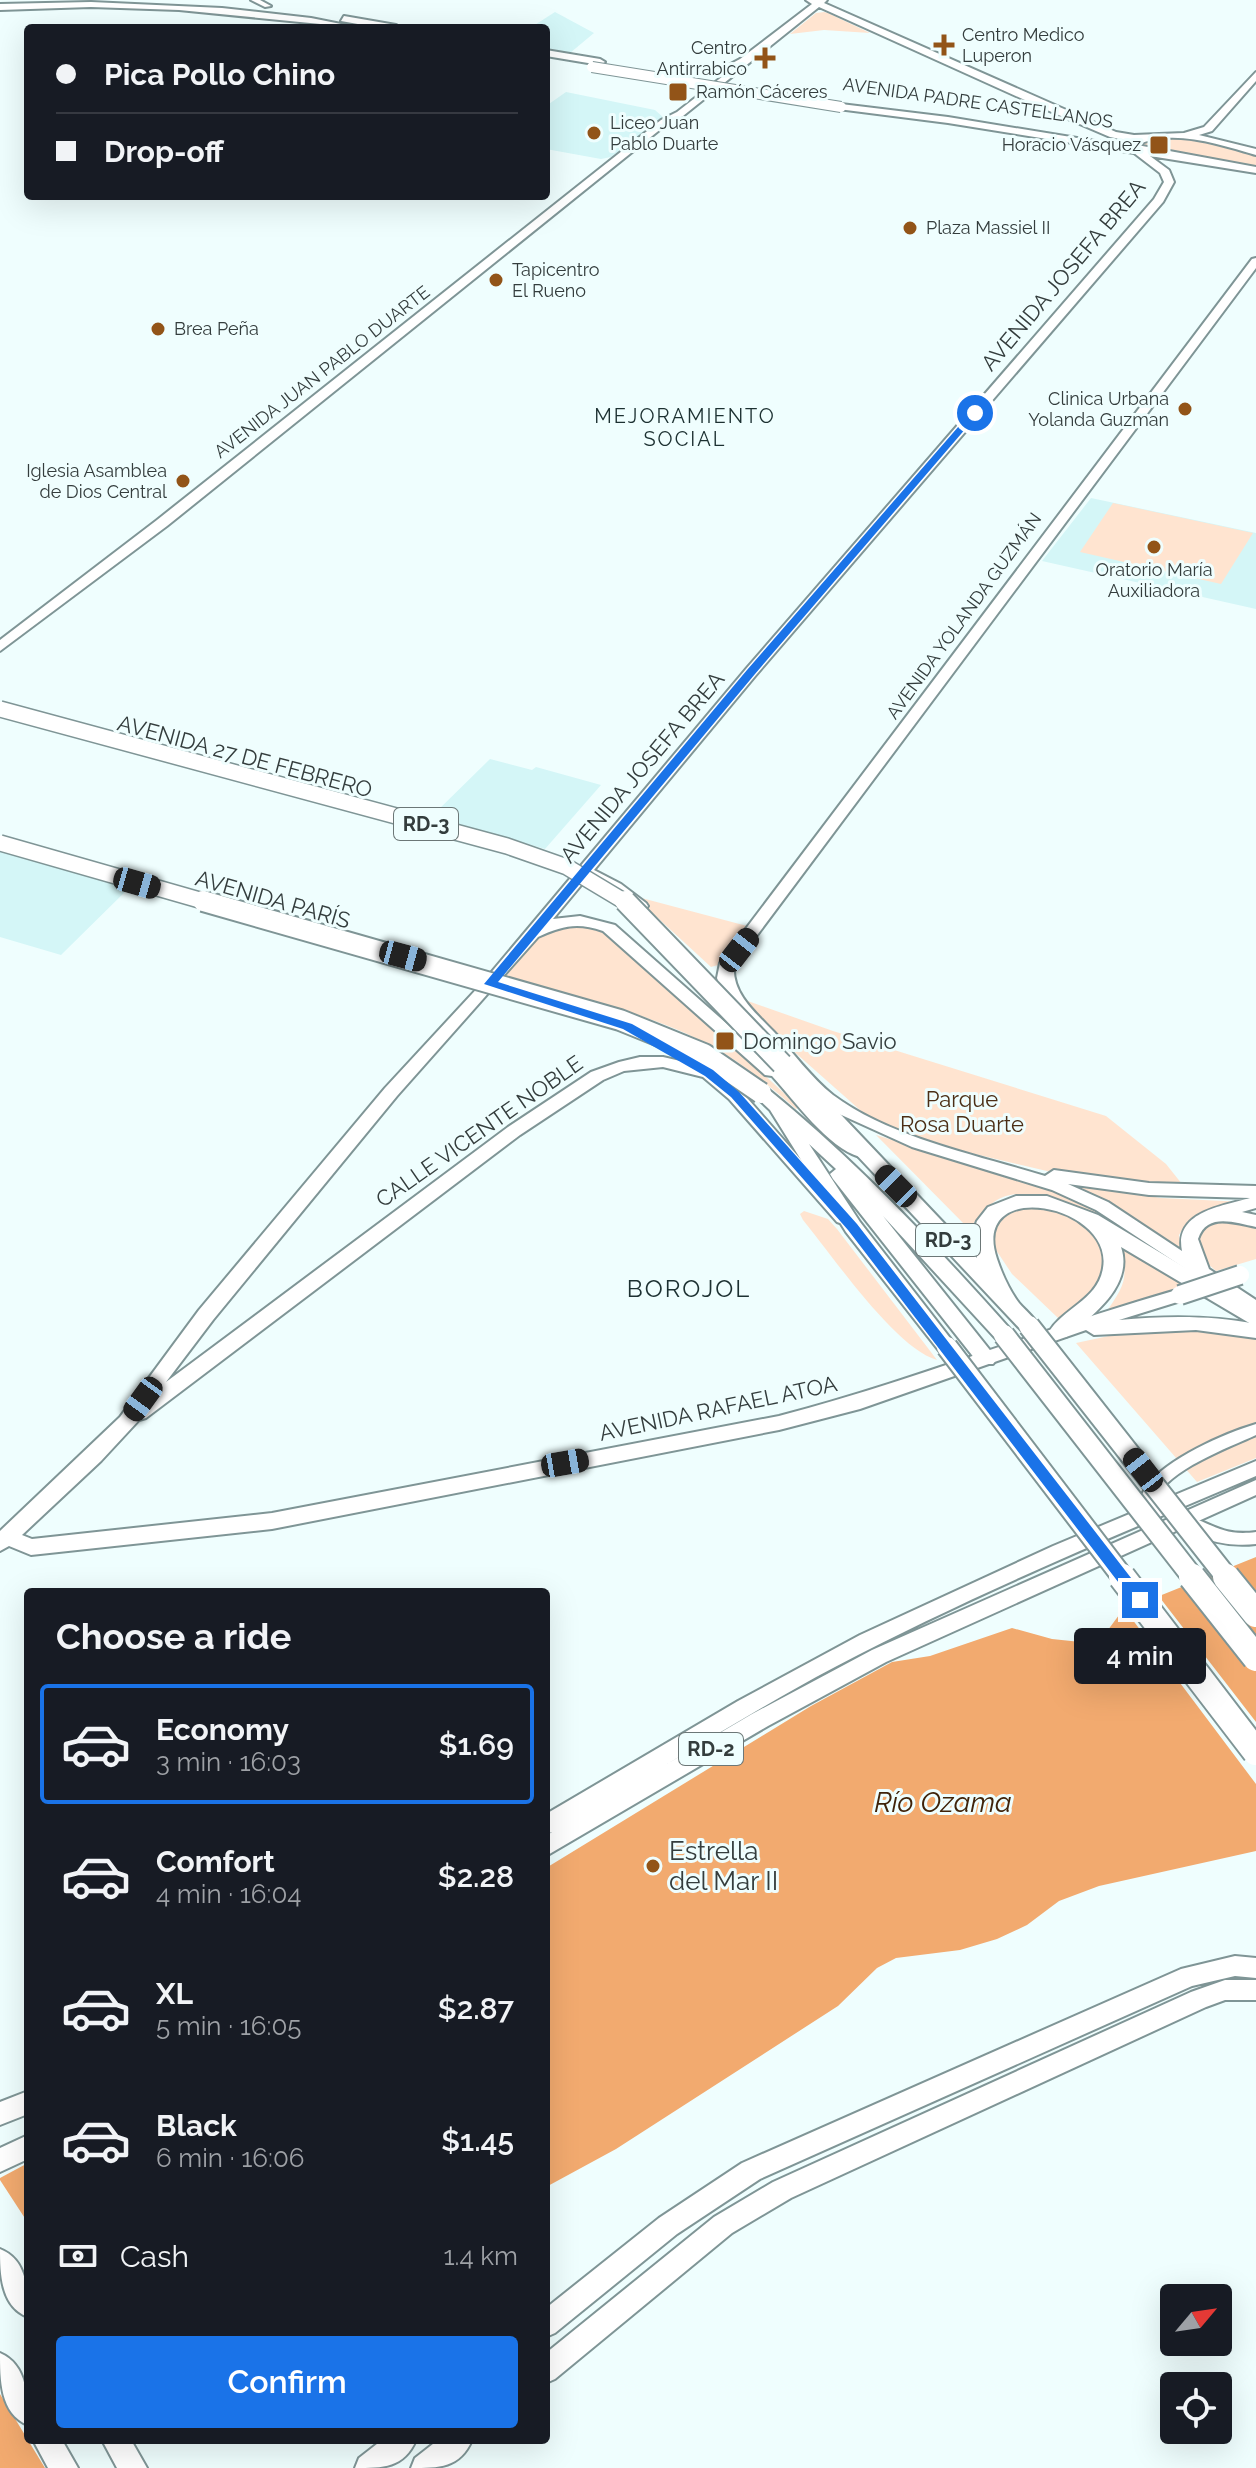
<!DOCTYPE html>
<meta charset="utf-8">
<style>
:root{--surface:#171b24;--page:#20242c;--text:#f1f3f6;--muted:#9ea1a6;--line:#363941;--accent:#1a73e8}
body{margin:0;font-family:Raleway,sans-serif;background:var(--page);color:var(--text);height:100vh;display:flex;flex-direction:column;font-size:30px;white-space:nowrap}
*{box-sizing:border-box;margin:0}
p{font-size:26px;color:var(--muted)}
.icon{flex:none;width:44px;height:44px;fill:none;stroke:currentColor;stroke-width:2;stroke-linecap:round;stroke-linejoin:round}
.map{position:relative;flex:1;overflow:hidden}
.drawer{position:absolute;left:24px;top:1588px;width:526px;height:856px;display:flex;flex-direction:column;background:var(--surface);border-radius:8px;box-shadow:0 8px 32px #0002}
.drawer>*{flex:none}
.hud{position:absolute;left:24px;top:24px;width:526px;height:176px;border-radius:8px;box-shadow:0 8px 32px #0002;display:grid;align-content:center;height:176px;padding:0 32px;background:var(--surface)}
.needle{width:52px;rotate:61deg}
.tools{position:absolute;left:1160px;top:2284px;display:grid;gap:16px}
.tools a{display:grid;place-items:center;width:72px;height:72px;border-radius:8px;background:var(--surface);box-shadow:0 8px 32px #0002;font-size:40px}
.end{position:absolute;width:36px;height:36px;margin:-18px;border:10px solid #1a73e8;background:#fff;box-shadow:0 0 0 4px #fff}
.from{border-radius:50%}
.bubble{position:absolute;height:56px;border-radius:8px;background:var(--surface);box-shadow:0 8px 32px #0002;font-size:26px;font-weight:600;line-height:56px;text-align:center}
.car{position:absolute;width:24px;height:48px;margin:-24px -12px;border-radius:10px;box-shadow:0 0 6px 2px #0007;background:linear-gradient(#222 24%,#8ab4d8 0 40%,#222 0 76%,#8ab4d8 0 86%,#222 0)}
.hud b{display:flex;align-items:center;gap:28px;height:76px;font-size:30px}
.hud b+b{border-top:2px solid var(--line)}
.hud i{width:20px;height:20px;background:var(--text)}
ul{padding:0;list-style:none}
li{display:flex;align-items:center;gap:24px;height:120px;margin:0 16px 12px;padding:0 16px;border:4px solid transparent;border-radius:8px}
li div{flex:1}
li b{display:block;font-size:30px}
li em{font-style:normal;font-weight:600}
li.current{border-color:var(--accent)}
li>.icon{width:72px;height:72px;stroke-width:1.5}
h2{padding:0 32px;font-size:36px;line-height:96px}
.pay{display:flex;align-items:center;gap:20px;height:88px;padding:0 32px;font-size:30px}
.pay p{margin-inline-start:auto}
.primary-button{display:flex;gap:16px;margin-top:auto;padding:16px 32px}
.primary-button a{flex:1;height:92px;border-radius:8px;background:var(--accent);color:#fff;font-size:32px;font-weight:600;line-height:92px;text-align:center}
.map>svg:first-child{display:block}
.built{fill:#d4f6f7}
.green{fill:#ffe4d0}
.water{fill:#f2aa6f}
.pier{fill:#effefe}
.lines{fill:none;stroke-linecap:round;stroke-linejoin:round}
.minor-casing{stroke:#7f9596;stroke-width:4}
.major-casing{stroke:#7f9596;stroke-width:4}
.highway-casing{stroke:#7f9596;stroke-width:4}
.minor{fill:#fff;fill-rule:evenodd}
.major{fill:#fff;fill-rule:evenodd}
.highway{fill:#fff;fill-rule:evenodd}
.major-bridge-far1-casing{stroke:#7f9596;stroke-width:12;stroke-linecap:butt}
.major-bridge-casing{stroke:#7f9596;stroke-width:22;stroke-linecap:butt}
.highway-bridge-far2-casing{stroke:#7f9596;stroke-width:18;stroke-linecap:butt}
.highway-bridge-far1-casing{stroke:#7f9596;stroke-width:24;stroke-linecap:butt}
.highway-bridge-casing{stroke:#7f9596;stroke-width:30;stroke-linecap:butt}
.major-bridge-far1{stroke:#fff;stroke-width:10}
.major-bridge{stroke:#fff;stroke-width:18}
.highway-bridge-far2{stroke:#fff;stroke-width:15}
.highway-bridge-far1{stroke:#fff;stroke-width:20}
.highway-bridge{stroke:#fff;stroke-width:26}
.route{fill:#1a73e8}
.poi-dot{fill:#925418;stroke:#effefe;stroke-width:3}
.labels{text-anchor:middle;stroke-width:6;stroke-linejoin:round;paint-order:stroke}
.far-poi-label{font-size:18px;fill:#343d3d;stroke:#effefe;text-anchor:start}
.far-street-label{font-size:18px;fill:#343d3d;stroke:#effefe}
.far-neighbourhood-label{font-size:20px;letter-spacing:2px;fill:#1c3031;stroke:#effefe}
.shield{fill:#effefe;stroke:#6c7777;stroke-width:2}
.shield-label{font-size:20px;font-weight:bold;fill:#343d3d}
.street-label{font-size:22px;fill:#343d3d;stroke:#effefe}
.poi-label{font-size:22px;fill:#343d3d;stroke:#effefe;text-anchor:start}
.park-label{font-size:22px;fill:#4b2e15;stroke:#effefe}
.neighbourhood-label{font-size:24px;letter-spacing:2px;fill:#1c3031;stroke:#effefe}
.near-poi-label{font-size:26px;fill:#343d3d;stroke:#effefe;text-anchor:start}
.near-water-label{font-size:28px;font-style:italic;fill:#402309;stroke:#effefe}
</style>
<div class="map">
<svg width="1256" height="2468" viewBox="0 0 1256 2468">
<rect width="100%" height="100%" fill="#effefe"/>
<!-- built -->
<path class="built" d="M555,12L594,33L570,53L546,49V28H530Z
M566,92L655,110L664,118L611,157L601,159L546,149V106Z
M1091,498L1256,533V609L1042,561Z
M490,759L532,770L536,767L601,785L545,849L432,816Z
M0,849L132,885L61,955L0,937Z"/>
<!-- green -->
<path class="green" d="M824,12L828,13L870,33L824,30L790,34L816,13Z
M1186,138L1256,154V168L1136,146L1141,141Z
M1113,503L1253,533L1221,584L1080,552Z
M634,896L747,926L718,965L711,967Z
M584,924L616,938L799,1107L796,1109C774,1090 752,1071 728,1056C664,1015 575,997 503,976L513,960L545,929Z
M745,1000L833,1031L1106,1116L1166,1164L1186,1189L1068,1176L945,1147L869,1118L773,1033Z
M876,1135L1049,1187L1084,1203L1190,1271C1147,1247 1039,1169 994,1202C984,1209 976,1220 969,1229Z
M1058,1181L1161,1198L1245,1202L1205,1215L1185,1225L1179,1235L1182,1252Z
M1046,1206C1063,1213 1085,1219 1096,1235C1117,1267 1088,1305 1058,1318L1012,1274L992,1244L991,1225L1015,1208Z
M804,1211L828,1219L837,1229L937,1360C895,1348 832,1255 803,1220L800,1214Z
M1225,1218L1256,1226V1259L1216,1271L1199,1256L1196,1231L1210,1222Z
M1117,1242L1189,1287L1105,1314C1126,1283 1130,1277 1117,1242Z
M1190,1329L1256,1337V1458L1197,1482L1076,1343L1132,1331Z"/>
<!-- water -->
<path class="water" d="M1256,1557V1851L1099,1886L1059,1901L1027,1925L997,1939L960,1950L896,1958L877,1968L838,2006L616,2149L546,2187V1868L811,1706L892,1662L930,1656L1012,1628L1052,1639L1090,1643L1102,1638L1122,1611Z
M28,2163V2440L98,2468H0V2178Z"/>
<!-- pier -->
<path class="pier" d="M1157,1594L1256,1722V1784L1123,1607Z
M0,2180L28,2223V2440H149L106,2468H45L0,2394Z"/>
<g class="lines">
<!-- minor casing -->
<g class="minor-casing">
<path id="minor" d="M251,0H260L271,6L265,7Z
M1256,1424V1435C1230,1447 1167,1470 1156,1499C1154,1505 1155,1510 1157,1517L1155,1521H1143L1138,1503C1141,1497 1143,1491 1147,1486C1166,1459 1225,1433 1256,1424Z
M1189,1516C1215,1526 1225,1536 1256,1532V1544C1232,1547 1197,1542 1181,1522L1183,1518Z"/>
</g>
<!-- major casing -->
<g class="major-casing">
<path id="major" d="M806,0H827L824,3L1116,132L1134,135L1184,133L1204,127L1256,72V81L1212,131L1199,135L1256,149V155C1220,145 1173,128 1137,145L1256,167V173L1150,156L1169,170L1174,182L1163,202L756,675L594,870L621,884L646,903L648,906L646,909C635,911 601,885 587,878L553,919L580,916L615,925L761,1054H771L841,1130L869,1151L860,1157C828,1148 794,1100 772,1076L765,1075L603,931C577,922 562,926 538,937L397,1096L213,1320L166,1382L508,1127L591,1072L619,1062L640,1057H663L715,1069L741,1091L852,1218L843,1224L837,1222L729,1099L703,1077L663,1067L624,1071L603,1080L520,1135L146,1418L139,1420L101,1461L22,1535L32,1539L272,1513L779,1416C915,1381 1045,1327 1180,1289L1187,1291L1189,1295L1187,1299L1119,1320C1165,1316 1210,1315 1256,1324V1338L1196,1330L1094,1335L1086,1330L860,1409L779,1430L272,1529L31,1555L9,1546L0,1551V1531L120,1417L199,1310L385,1088L484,981L746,669L1154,199L1164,182L1160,173L1134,153L948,123L838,109L836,107L841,104L948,117L1126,146L1130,141L1110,137L1047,110L819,7L683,116L667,124L167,526L0,651V640L157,520L661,120L677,112L732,69L727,66L740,59L812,4Z
M91,2L222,8L311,18L361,28L179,10L91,7L0,10V4Z
M344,16L396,25L401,28H380L341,21Z
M546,50L600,59L605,62L600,65L546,56Z
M1256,258V268L734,966C732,994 756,1013 774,1032C793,1052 811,1078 833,1095C891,1138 977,1155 1045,1176L1054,1170L1149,1183L1256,1186V1208L1242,1212L1256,1215V1227C1235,1223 1207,1212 1198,1239L1209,1269L1256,1300V1315L1096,1210L1052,1190L912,1147L826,1108L723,997L717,978L720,963L1252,259ZM1068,1184L1149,1195L1250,1198C1222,1206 1174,1212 1182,1251L1108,1202Z
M1256,1461V1476C1114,1536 972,1595 835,1667C778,1697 723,1731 667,1764L752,1714L872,1650L1256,1480V1495L886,1662L768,1726L546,1856V1836L552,1832L546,1834V1814L738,1701L860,1635L1053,1546Z
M1235,1956L1256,1958V1978L1235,1976L1192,1986L760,2179L677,2234L555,2333L546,2337V2308L659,2218L742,2163L1181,1969Z
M1225,1980H1256V2000H1225L1206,2007L791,2198L732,2233L555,2379L546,2383V2353L714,2217L773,2182L1191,1992Z
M28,2091V2114L0,2125V2102Z
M28,2135V2159L0,2172V2148Z
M0,2249C28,2260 28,2292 28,2317C1,2307 0,2274 0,2249Z
M0,2353C28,2365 28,2399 28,2425C0,2414 0,2379 0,2353Z
M33,2440H62L78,2468H48Z
M102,2440H131L147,2468H117Z
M382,2440H416C404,2468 383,2468 355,2468L359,2458Z
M438,2440H472C460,2468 439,2468 411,2468L415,2458Z"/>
</g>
<!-- highway casing -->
<g class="highway-casing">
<path id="highway" d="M782,1058L789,1060L977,1258L973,1232L977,1221L988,1207L1016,1196H1047L1098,1215L1247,1305L1256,1310V1327L1121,1247C1134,1285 1093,1316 1066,1337H1052L1049,1332C1063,1308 1098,1300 1103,1268C1114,1204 969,1176 997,1259C1002,1274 1010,1291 1019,1303C1026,1311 1034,1317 1039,1326L1036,1331H1022L775,1068L773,1064L775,1060Z
M761,1087L768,1089C857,1161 934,1244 1011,1330L1014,1335L1011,1340H997L883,1216L993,1354L997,1359L993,1364H979L833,1179L830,1174L836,1169L809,1144L860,1222L957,1347L954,1352H940L846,1232L770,1110L752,1093Z"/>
</g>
<!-- minor -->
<use href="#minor" class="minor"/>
<!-- major -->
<use href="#major" class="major"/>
<!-- highway -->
<use href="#highway" class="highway"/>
<!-- major-bridge-far1 casing -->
<g class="major-bridge-far1-casing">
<path id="major-bridge-far1" d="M592,67L841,107"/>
</g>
<!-- major-bridge casing -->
<g class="major-bridge-casing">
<path id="major-bridge" d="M1180,1295L1240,1275"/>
</g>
<!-- highway-bridge-far2 casing -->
<g class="highway-bridge-far2-casing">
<path id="highway-bridge-far2" d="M0,709L507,846L567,867L627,903
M0,843L210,903"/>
</g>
<!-- highway-bridge-far1 casing -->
<g class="highway-bridge-far1-casing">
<path id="highway-bridge-far1" d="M203,901L620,1020L704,1054L761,1093
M625,901L782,1064
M1029,1326L1228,1579
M1004,1335L1194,1579
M947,1347L1124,1579"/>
</g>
<!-- highway-bridge casing -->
<g class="highway-bridge-casing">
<path id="highway-bridge" d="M1122,1577L1256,1752
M1192,1577L1256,1658
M1226,1577L1256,1614"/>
</g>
<!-- major-bridge-far1 -->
<use href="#major-bridge-far1" class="major-bridge-far1"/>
<!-- major-bridge -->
<use href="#major-bridge" class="major-bridge"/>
<!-- highway-bridge-far2 -->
<use href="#highway-bridge-far2" class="highway-bridge-far2"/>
<!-- highway-bridge-far1 -->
<use href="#highway-bridge-far1" class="highway-bridge-far1"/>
<!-- highway-bridge -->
<use href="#highway-bridge" class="highway-bridge"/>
</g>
<!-- route -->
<path class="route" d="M972,411L979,413L755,674L498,982L632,1024L713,1070L739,1092L857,1224L1145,1596L1147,1600L1140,1606L1135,1604L848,1230L731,1097L705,1076L623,1029L484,984L747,670Z"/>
<!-- markers -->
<g class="poi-dot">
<path d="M940 33h8v8h8v8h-8v8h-8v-8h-8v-8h8z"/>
<path d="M761 46h8v8h8v8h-8v8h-8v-8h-8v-8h8z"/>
<rect x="668" y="82" width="20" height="20" rx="4"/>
<circle cx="594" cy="133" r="8"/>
<rect x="1149" y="135" width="20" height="20" rx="4"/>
<circle cx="910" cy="228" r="8"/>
<circle cx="496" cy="280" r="8"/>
<circle cx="158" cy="329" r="8"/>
<circle cx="1185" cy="409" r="8"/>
<circle cx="183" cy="481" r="8"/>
<circle cx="1154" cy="547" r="8"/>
<rect x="715" y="1031" width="20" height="20" rx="4"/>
<circle cx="653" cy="1866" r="8"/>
</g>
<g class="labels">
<!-- far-poi labels -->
<g class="far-poi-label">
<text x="962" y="41">Centro Medico<tspan x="962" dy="21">Luperon</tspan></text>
<text x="747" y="54" text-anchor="end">Centro<tspan x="747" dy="21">Antirrabico</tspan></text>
<text x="696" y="98">Ramón Cáceres</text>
<text x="610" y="129">Liceo Juan<tspan x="610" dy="21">Pablo Duarte</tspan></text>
<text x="1141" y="151" text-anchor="end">Horacio Vásquez</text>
<text x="926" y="234">Plaza Massiel II</text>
<text x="512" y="276">Tapicentro<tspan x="512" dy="21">El Rueno</tspan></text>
<text x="174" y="335">Brea Peña</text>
<text x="1169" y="405" text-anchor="end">Clinica Urbana<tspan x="1169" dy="21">Yolanda Guzman</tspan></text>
<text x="167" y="477" text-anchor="end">Iglesia Asamblea<tspan x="167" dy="21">de Dios Central</tspan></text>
<text x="1154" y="576" text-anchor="middle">Oratorio María<tspan x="1154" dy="21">Auxiliadora</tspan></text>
</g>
<!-- far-street labels -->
<g class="far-street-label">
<text transform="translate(978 103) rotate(8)" y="6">AVENIDA PADRE CASTELLANOS</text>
<text transform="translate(322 372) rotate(-38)" y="6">AVENIDA JUAN PABLO DUARTE</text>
<text transform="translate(964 616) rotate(-54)" y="6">AVENIDA YOLANDA GUZMÁN</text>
</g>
<!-- far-neighbourhood labels -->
<g class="far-neighbourhood-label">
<text x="685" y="423">MEJORAMIENTO<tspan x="685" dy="23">SOCIAL</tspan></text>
</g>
<!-- shield labels -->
<g class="shield">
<rect x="394" y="808" width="64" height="32" rx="6"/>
<rect x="916" y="1224" width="64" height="32" rx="6"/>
<rect x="679" y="1733" width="64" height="32" rx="6"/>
</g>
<g class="shield-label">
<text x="426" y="831">RD-3</text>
<text x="948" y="1247">RD-3</text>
<text x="711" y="1756">RD-2</text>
</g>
<!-- street labels -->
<g class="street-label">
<text transform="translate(1063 275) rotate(-50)" y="8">AVENIDA JOSEFA BREA</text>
<text transform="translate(245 756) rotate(15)" y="8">AVENIDA 27 DE FEBRERO</text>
<text transform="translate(642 767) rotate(-50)" y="8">AVENIDA JOSEFA BREA</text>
<text transform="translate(273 899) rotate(16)" y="8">AVENIDA PARÍS</text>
<text transform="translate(479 1131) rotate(-35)" y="8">CALLE VICENTE NOBLE</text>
<text transform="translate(718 1408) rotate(-12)" y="8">AVENIDA RAFAEL ATOA</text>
</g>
<!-- poi labels -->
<g class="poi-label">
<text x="743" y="1049">Domingo Savio</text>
</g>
<!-- park labels -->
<g class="park-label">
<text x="962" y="1107">Parque<tspan x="962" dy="25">Rosa Duarte</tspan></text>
</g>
<!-- neighbourhood labels -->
<g class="neighbourhood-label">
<text x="689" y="1297">BOROJOL</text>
</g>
<!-- near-poi labels -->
<g class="near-poi-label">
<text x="669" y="1860">Estrella<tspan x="669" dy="30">del Mar II</tspan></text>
</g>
<!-- near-water labels -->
<g class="near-water-label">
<text x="943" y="1812">Río Ozama</text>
</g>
</g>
</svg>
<div class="tools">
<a><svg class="needle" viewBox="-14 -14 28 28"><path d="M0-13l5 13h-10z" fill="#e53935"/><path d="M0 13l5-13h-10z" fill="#9ea1a6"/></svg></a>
<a><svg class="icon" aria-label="locate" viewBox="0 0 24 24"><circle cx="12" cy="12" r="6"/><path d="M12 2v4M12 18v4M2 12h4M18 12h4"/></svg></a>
</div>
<i class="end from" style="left:975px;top:413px"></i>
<i class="end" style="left:1140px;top:1600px"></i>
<div class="bubble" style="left:1074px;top:1628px;width:132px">4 min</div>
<i class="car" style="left:137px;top:883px;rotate:106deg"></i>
<i class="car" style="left:739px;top:950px;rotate:38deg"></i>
<i class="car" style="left:403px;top:956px;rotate:105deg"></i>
<i class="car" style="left:896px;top:1186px;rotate:315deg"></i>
<i class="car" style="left:143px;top:1399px;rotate:216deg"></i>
<i class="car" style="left:565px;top:1463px;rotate:80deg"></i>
<i class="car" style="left:1143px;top:1470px;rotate:322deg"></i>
<div class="hud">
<b><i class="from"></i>Pica Pollo Chino</b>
<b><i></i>Drop-off</b>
</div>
<section class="drawer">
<h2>Choose a ride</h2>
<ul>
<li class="current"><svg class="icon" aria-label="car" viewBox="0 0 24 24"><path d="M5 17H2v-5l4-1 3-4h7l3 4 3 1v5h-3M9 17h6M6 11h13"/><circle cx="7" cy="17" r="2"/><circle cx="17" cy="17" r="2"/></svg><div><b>Economy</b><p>3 min · 16:03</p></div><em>$1.69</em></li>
<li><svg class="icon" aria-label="car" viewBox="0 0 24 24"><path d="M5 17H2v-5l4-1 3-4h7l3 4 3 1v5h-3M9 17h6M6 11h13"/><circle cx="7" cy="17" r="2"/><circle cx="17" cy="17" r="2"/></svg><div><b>Comfort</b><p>4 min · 16:04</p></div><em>$2.28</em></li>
<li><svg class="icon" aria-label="car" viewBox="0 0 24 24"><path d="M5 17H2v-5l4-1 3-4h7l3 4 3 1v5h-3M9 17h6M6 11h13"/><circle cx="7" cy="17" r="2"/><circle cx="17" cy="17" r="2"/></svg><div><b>XL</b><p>5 min · 16:05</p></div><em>$2.87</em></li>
<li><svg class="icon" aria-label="car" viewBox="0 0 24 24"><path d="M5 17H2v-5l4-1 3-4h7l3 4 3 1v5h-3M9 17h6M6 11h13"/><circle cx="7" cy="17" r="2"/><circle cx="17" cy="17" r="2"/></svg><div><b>Black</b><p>6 min · 16:06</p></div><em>$1.45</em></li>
</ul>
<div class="pay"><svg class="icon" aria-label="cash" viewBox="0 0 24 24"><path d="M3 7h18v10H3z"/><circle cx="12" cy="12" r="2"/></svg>Cash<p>1.4 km</p></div>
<div class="primary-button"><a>Confirm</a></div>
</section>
</div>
